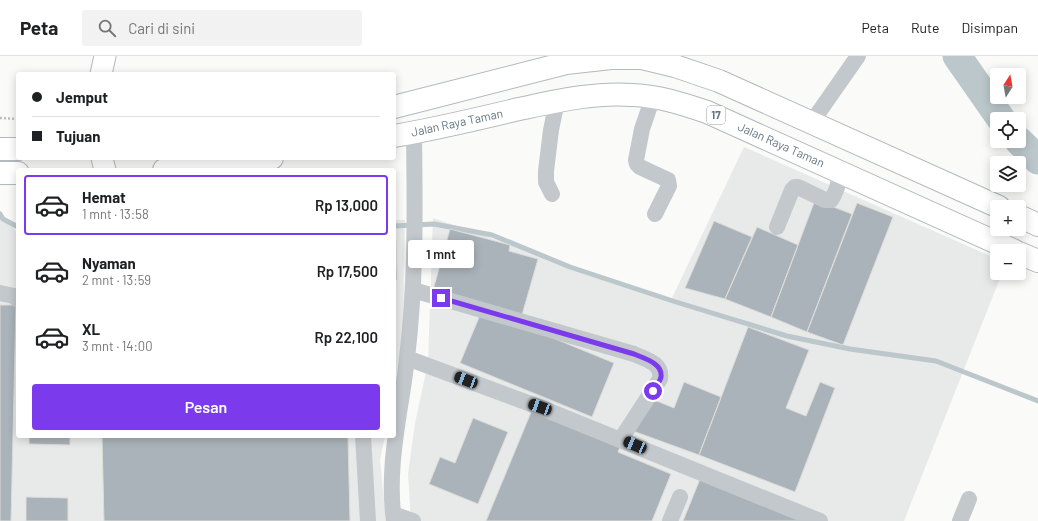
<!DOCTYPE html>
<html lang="id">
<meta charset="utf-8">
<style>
:root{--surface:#fff;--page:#f2f2f2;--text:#202124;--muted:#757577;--line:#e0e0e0;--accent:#7c3aed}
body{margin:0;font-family:Barlow,sans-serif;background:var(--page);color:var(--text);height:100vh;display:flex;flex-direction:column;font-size:15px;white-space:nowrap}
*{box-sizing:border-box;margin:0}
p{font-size:13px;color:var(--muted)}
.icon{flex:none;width:22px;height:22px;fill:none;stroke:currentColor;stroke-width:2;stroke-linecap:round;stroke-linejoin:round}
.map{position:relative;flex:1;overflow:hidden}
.drawer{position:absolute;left:16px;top:112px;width:380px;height:270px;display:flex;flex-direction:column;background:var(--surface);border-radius:4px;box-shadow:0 2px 10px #0003}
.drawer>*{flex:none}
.top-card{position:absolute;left:16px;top:16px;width:380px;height:88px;border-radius:4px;box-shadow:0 2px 10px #0003;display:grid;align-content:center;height:88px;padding:0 16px;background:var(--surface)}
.needle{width:26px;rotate:11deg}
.controls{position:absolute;left:990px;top:12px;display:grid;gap:8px}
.controls a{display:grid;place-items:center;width:36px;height:36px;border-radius:4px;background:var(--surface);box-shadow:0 2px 10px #0003;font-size:20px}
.end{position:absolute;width:18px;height:18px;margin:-9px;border:5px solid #7c3aed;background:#fff;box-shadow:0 0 0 2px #fff}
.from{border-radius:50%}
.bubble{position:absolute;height:28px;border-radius:4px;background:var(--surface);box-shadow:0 2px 10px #0003;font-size:13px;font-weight:600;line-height:28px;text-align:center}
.car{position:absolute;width:12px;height:24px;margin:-12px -6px;border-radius:5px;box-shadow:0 0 3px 1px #0007;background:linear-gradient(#222 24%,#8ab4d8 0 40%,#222 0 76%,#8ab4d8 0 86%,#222 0)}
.top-card b{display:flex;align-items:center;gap:14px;height:38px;font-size:15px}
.top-card b+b{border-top:1px solid var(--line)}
.top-card i{width:10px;height:10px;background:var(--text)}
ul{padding:7px 0 0;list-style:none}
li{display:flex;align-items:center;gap:12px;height:60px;margin:0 8px 6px;padding:0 8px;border:2px solid transparent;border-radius:4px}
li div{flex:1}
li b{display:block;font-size:15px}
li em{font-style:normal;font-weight:600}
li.on{border-color:var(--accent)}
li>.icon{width:36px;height:36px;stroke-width:1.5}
.action{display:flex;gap:8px;margin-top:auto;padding:8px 16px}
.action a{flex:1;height:46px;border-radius:4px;background:var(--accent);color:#fff;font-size:16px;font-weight:600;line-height:46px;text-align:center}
header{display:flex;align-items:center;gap:24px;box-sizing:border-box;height:56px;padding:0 20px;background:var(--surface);border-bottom:1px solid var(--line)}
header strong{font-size:19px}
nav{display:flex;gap:22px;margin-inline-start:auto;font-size:14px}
.search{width:280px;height:36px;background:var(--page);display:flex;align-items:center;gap:10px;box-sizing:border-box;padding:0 14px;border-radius:4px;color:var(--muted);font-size:15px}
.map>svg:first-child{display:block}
.built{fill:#e8e9e9}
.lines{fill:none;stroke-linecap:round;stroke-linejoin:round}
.stream{stroke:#bbc7cb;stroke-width:5}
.river{stroke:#bbc7cb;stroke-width:29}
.building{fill:#aab3b9;stroke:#dcdcda}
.major-casing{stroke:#b5babe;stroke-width:23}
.highway-casing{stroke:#b4b9bd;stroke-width:24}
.path{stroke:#bbbfc2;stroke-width:2.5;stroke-dasharray:2 2;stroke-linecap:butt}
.minor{stroke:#c3c8cc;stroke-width:16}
.major{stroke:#fff;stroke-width:21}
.highway{stroke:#fff;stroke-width:22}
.route{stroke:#7c3aed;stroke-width:5}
.labels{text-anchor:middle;stroke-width:4;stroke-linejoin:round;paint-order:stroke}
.shield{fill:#fff;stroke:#939fa8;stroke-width:1}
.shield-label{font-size:11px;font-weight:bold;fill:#657683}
.street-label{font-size:12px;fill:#657683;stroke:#fff}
</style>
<header>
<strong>Peta</strong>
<div class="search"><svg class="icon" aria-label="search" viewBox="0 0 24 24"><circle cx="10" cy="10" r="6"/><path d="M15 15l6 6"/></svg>Cari di sini</div>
<nav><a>Peta</a><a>Rute</a><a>Disimpan</a></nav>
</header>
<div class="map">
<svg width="1038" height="465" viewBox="0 0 1038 465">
<rect width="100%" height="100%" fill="#fafaf8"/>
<!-- built -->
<path class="built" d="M744,91L997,203V217H1002L904,465H411L408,418L415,367L428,307L433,162L671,244Z
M0,156L18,178V380H385L380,404L386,465H0Z
M394,164H405L403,284L394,330Z"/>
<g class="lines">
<!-- stream -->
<path class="stream" d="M0,158L3,163L18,171
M394,170L434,168L492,179L570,211L676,246L787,280L850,293L936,305L1038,345"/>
<!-- river -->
<path class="river" d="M957,0L1001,63
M1019,85L1038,104"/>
</g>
<!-- building -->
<path class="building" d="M815,144L852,158L807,276L771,261Z
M857,147L893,161L843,289L807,276Z
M714,165L752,181L725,243L685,232Z
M757,171L798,189L771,261L725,243Z
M450,173L510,189L509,195L538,203L522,259L433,234Z
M394,184H396L397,224H394Z
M0,249H16L11,465H0Z
M480,259L536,275L614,307L592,361L460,307Z
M748,271L809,294L786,352L806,360L820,326L835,332L795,436L699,399Z
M684,326L721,341L699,399L633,375L652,343L674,352Z
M534,349L622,386L618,396L671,418L652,465H486Z
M473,362L508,376L478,448L429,428L440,401L455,407Z
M29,380H70V389L29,388Z
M102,380H348L350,465H104Z
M700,423L810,465H683Z
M26,441L68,442V465H26Z"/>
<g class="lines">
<!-- major casing -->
<g class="major-casing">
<path id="major" d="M101,18L105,0
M102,102L105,114"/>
</g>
<!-- highway casing -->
<g class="highway-casing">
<path id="highway" d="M394,51L566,7L611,2H642L675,10L719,25L999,151
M394,80C436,73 477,63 519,53C557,45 595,36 633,39C659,40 683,48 707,56L1015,195
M0,93H18
M164,114L207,110L272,102
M0,117H18
M1019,160L1038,169
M1019,197L1038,205"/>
</g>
<!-- path -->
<path class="path" d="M0,62L18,63"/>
<!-- minor -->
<path class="minor" d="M653,41L642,73L636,104L637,108L640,111L668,124L669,130L655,158
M812,66L858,0
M552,138L546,126V115L551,74L557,45
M777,171L792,134L795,131H798L825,144H831C837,136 839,125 841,116
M413,234L634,298C645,303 663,307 660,323L621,383
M0,237L14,240L18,244
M407,302L539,351L820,465
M363,380L368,465
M393,458L413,465
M394,465C386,410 401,356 407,302C416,227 415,152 414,77
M670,465L680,441
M960,465L969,443"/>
<!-- major -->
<use href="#major" class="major"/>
<!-- highway -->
<use href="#highway" class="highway"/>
</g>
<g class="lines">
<!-- route -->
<path class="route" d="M441,242L634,298C643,302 663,307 661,321C660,326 655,331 653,335"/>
</g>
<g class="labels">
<!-- shield labels -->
<rect class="shield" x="707" y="50" width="18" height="18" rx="3"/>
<g class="shield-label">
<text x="716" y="63">17</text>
</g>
<!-- street labels -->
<g class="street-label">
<text transform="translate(457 67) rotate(-12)" y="4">Jalan Raya Taman</text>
<text transform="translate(781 89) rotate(24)" y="4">Jalan Raya Taman</text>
</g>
</g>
</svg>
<div class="controls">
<a><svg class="needle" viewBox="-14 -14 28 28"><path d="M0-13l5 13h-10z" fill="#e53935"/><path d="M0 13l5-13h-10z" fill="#757577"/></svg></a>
<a><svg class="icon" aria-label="locate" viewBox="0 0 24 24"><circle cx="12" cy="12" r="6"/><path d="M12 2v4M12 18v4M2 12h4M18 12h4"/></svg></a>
<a><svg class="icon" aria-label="layers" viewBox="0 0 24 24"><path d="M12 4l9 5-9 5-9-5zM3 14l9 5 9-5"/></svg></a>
<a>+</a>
<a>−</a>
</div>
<i class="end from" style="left:653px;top:335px"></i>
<i class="end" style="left:441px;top:242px"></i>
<div class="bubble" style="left:408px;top:184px;width:66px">1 mnt</div>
<i class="car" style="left:466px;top:324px;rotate:291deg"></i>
<i class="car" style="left:540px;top:351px;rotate:290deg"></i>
<i class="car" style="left:635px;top:389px;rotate:293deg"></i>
<div class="top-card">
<b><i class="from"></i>Jemput</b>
<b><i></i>Tujuan</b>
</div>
<section class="drawer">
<ul>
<li class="on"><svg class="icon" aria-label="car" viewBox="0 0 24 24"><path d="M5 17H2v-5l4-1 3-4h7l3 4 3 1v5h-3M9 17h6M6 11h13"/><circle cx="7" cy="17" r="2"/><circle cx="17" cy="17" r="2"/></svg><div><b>Hemat</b><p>1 mnt · 13:58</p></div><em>Rp 13,000</em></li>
<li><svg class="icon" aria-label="car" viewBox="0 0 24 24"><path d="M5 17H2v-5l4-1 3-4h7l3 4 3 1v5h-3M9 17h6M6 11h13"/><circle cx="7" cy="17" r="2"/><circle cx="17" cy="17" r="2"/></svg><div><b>Nyaman</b><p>2 mnt · 13:59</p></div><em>Rp 17,500</em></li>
<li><svg class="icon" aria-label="car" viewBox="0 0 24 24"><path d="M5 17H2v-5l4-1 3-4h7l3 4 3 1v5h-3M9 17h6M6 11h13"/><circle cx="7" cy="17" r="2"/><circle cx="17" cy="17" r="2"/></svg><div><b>XL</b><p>3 mnt · 14:00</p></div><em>Rp 22,100</em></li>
</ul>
<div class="action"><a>Pesan</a></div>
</section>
</div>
